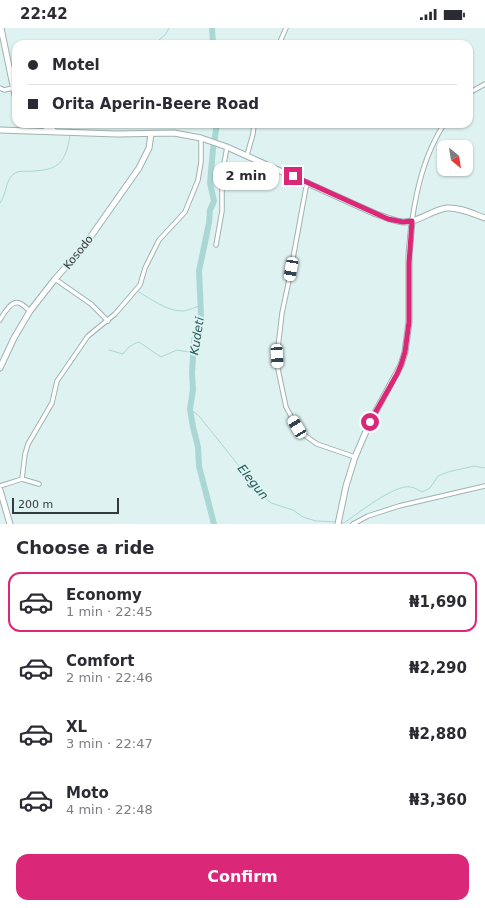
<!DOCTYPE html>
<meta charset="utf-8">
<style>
:root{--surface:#fff;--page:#f7f7f7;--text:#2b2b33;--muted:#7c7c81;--line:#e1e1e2;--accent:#db2777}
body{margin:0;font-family:"DejaVu Sans",sans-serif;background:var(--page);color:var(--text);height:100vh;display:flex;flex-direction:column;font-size:15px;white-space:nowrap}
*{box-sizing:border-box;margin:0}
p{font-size:13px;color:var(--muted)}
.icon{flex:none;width:22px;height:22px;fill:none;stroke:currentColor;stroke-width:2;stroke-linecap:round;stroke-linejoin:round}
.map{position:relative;height:496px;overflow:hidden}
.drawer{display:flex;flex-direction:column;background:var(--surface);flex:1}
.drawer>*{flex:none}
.top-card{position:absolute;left:12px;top:12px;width:461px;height:88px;border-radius:12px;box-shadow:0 1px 3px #0004;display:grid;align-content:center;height:88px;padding:0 16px;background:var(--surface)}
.needle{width:26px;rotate:150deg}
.fabs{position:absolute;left:437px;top:112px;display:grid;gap:8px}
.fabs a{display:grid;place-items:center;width:36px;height:36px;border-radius:8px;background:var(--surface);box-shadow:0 1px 3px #0004;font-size:20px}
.scale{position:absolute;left:12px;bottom:10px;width:107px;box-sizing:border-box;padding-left:4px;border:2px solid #343c3b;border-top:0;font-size:11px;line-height:14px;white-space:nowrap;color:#343c3b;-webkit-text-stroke:3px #def2f1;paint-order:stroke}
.end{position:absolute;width:18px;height:18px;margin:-9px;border:5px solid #db2777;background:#fff;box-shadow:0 0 0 2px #fff}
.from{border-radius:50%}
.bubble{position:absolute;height:28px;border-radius:12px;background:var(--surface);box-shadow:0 1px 3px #0004;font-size:13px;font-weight:800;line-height:28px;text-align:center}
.car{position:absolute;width:12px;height:24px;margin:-12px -6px;border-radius:5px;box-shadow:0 0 3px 1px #0007;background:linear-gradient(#fff 24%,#345 0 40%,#fff 0 76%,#345 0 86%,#fff 0)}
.top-card b{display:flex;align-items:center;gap:14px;height:38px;font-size:15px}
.top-card b+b{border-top:1px solid var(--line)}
.top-card i{width:10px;height:10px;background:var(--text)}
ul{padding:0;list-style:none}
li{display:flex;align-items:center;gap:12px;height:60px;margin:0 8px 6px;padding:0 8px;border:2px solid transparent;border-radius:12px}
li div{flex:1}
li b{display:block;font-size:15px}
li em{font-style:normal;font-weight:800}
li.current{border-color:var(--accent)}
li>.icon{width:36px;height:36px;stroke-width:1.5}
h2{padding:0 16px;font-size:18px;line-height:48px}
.cta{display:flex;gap:8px;margin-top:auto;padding:8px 16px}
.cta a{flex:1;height:46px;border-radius:12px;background:var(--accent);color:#fff;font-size:16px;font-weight:800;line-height:46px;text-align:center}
.status{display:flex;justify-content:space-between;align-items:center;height:28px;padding:0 20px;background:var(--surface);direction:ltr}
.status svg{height:11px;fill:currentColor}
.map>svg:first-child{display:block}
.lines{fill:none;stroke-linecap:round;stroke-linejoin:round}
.stream{stroke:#aad7d4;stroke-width:1}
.river{stroke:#aad7d4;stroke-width:6}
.street-casing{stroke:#9fb2b1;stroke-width:5.5}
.secondary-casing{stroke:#9fb2b1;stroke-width:7}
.street{stroke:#fff;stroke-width:3.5}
.secondary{stroke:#fff;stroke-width:5}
.route{stroke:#db2777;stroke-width:5}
.labels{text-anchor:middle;stroke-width:4;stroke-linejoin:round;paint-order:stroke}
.street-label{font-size:11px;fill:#343c3b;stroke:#def2f1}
.water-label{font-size:12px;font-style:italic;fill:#215d5b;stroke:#def2f1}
</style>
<div class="status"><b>22:42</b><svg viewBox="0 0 49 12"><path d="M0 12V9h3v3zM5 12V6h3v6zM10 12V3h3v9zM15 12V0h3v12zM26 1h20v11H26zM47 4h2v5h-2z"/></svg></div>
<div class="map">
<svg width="485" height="496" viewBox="0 0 485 496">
<rect width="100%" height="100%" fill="#def2f1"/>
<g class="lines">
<!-- stream -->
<path class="stream" d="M154,16L165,7L169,0
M70,102L71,96
M0,175C7,167 5,150 15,145C20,142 27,144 33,143C60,142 66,133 70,107
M137,263C150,270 166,283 182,283C189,283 194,279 200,278
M109,322L123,326C127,320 132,316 139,314L161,329L177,322L194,325
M190,381L199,388L263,468L271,475L293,482L303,489L316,493L337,494
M340,494L344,495C357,486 395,456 410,459C414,459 418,462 422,464L430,460L438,448L448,444L474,438L485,440"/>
<!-- river -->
<path class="river" d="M212,0L213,16
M214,496L199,438L198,419L193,399L190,381L193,362L192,345L194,312L200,296L201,287L199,243L209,195L210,182L214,173L210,155L213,121L217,96"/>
<!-- street casing -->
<g class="street-casing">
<path id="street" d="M279,16L286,0
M0,60L4,62L13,60
M469,65L485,56
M247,127L253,106L254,96
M307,154L289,252L282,285L277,328L278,341L286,379L297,399L303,406L317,416L355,429
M412,193C417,158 425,126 444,96
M216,217L222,183V147L227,119
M55,251L91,276L108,293
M0,292C3,287 11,272 19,275C23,276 27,281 30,283
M22,451L39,456
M0,458L22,451L25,426L28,416L52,375L57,353L88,308L115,286L140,257L145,240L159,212L185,184L198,152L201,134V110
M353,496L368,488L399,478L485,458"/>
</g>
<!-- secondary casing -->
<g class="secondary-casing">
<path id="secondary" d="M1,0L16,72
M40,96L53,102
M0,102L117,106L174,105L201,110L227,119L376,186C385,189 393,193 403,194C418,195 431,182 447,180C460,179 473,186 485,190
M0,340L14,310L30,283L55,251L82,221L139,140L149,120L151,106
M0,462L10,496
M338,496L346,458L355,429L370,394L401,337L405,324L409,294V227L412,193"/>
</g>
<!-- street -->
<use href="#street" class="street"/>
<!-- secondary -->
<use href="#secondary" class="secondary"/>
</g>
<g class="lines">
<!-- route -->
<path class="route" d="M293,148L388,191L403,194L412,193L409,235V294L405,324L401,337L397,346L370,394"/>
</g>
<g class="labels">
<!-- street labels -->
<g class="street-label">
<text transform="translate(78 224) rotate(-51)" y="4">Kosodo</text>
</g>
<!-- water labels -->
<g class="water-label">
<text transform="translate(197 308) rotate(-81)" y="4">Kudeti</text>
<text transform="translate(253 454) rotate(51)" y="4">Elegun</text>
</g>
</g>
</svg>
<div class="fabs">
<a><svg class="needle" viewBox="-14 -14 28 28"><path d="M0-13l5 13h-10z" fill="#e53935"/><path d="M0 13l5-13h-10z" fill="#7c7c81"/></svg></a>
</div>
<div class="scale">200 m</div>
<i class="end from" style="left:370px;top:394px"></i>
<i class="end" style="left:293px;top:148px"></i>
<div class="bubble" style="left:213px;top:134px;width:66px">2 min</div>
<i class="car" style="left:291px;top:241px;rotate:190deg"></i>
<i class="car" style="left:277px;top:328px;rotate:177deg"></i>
<i class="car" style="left:297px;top:399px;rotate:329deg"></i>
<div class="top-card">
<b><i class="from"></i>Motel</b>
<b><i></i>Orita Aperin-Beere Road</b>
</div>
</div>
<section class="drawer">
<h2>Choose a ride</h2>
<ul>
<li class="current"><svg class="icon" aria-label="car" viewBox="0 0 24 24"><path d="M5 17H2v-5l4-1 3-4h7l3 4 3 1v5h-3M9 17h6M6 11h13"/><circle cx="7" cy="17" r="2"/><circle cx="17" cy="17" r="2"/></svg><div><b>Economy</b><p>1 min · 22:45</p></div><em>₦1,690</em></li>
<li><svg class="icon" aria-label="car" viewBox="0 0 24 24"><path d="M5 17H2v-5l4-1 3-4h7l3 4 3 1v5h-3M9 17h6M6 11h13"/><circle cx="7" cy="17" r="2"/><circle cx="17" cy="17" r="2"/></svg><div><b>Comfort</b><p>2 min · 22:46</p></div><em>₦2,290</em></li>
<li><svg class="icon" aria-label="car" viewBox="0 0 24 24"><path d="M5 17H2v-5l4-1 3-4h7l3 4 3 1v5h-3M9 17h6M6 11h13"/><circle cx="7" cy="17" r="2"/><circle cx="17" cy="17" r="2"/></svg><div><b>XL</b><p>3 min · 22:47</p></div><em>₦2,880</em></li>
<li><svg class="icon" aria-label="car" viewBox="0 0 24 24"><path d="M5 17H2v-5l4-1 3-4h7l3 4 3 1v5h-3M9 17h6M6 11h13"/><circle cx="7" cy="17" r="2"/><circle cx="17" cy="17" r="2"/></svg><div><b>Moto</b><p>4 min · 22:48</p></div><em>₦3,360</em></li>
</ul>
<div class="cta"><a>Confirm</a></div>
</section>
